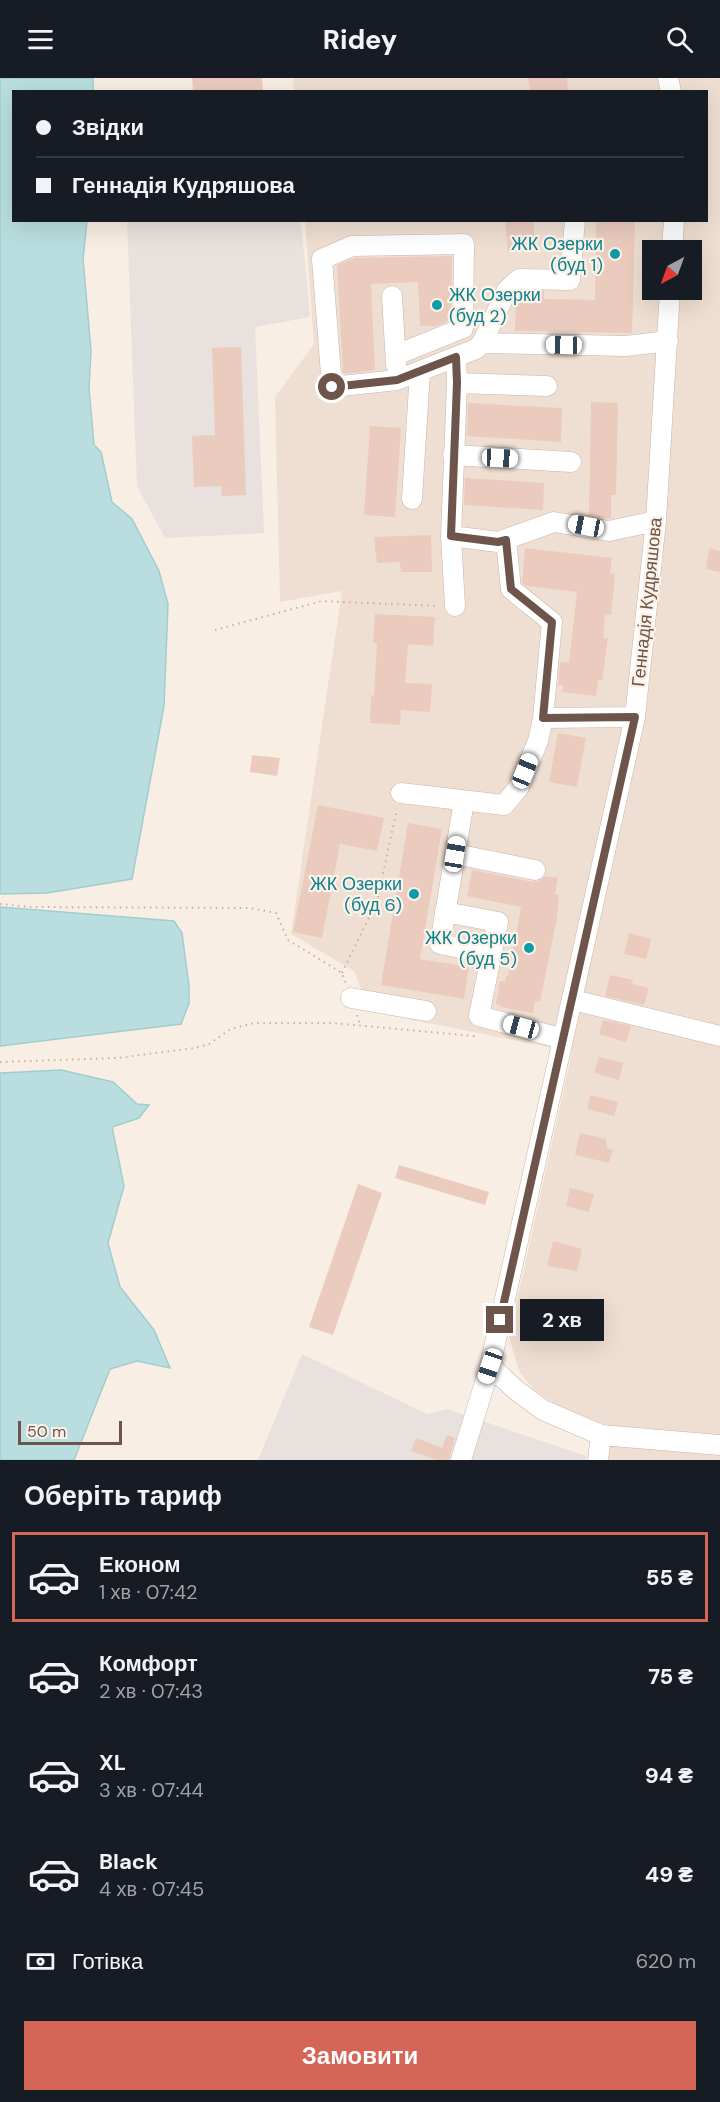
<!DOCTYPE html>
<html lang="uk">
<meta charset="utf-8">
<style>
:root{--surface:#171b24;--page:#20242c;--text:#f1f3f6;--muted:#9ea1a6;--line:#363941;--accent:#d56556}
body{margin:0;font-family:"DM Sans",sans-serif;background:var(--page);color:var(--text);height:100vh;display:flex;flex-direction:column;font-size:22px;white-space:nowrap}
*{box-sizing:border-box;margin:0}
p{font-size:20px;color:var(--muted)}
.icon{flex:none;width:33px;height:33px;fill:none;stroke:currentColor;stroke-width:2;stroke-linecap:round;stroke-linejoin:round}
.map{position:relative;height:1382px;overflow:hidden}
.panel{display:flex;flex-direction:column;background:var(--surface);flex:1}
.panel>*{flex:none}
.hud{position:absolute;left:12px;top:12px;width:696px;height:132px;border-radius:0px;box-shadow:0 6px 24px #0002;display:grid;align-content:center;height:132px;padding:0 24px;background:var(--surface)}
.needle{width:39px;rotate:221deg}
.tools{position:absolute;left:642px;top:162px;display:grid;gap:12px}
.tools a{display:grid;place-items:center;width:60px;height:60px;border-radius:0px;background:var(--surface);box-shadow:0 6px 24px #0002;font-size:30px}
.scale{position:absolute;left:18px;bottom:15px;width:104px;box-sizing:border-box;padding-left:6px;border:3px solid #6d554c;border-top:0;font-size:16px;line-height:21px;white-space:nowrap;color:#6d554c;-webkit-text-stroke:4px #fcf2e8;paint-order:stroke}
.end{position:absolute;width:27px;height:27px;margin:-14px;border:8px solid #6d554c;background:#fff;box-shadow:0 0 0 3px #fff}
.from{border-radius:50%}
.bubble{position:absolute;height:42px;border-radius:0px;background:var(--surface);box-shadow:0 6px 24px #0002;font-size:20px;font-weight:800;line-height:42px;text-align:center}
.car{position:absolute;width:18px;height:36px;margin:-18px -9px;border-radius:8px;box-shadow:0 0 4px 2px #0007;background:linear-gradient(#fff 24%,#345 0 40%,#fff 0 76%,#345 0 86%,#fff 0)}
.hud b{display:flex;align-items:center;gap:21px;height:57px;font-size:22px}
.hud b+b{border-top:2px solid var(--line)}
.hud i{width:15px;height:15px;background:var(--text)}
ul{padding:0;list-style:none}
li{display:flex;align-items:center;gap:18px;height:90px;margin:0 12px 9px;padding:0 12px;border:3px solid transparent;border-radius:0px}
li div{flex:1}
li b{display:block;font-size:22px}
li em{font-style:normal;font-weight:800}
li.selected{border-color:var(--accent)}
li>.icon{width:54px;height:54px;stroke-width:1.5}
h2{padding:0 24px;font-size:27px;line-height:72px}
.pay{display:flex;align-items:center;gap:15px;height:66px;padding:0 24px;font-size:22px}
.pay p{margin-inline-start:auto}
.button{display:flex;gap:12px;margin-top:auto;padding:12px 24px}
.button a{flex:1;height:69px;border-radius:0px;background:var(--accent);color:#fff;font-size:24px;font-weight:800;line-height:69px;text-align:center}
header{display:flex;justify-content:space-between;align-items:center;height:78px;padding:0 24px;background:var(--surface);font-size:27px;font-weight:800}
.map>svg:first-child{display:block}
.residential{fill:#efdfd2;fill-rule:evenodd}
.industrial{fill:#e8e1dd}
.water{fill:#badedf;stroke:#a1cdd0;stroke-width:1.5}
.building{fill:#ebcbbe}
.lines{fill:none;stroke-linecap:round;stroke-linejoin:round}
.minor-casing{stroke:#c8b5ab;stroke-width:21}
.path{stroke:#cfaea1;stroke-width:2;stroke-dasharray:1.5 4.5;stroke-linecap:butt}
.minor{stroke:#fff;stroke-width:20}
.route{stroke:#6d554c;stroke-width:8}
.culture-dot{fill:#0f9aa8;stroke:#fcf2e8;stroke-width:2}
.labels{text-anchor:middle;stroke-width:4.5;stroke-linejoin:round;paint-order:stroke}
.culture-label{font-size:18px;fill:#0d838f;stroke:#fcf2e8;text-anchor:end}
.street-label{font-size:18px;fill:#6d554c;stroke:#fcf2e8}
</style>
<header><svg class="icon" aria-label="menu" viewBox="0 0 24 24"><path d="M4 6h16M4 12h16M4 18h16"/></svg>Ridey<svg class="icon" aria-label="search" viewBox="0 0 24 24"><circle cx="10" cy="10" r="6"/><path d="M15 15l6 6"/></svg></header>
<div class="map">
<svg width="720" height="1382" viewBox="0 0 720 1382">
<rect width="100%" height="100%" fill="#f9eee3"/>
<!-- residential -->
<path class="residential" d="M293,0H720V1382H604L607,1347L560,1329L534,1312L519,1293L509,1259L572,974L370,933L354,893L291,856L342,513L280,524L275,319L314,266L305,143L706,142V14H294ZM652,172H692V212H652Z"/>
<!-- industrial -->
<path class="industrial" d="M127,143H301L310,239L255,249L264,455L165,460L137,408Z
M302,1276L427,1336L447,1331L586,1378V1382H258Z"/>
<!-- water -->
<path class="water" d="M0,0H93V13L14,14V142L87,143L83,181L91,273L89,310L94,367L101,374L112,424L132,441L159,493L168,526L164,628L132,801L47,815L0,816Z
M0,829L174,843L182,855L189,908V925L181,946L0,968Z
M61,992L113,1004L137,1026L149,1027L139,1040L112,1049L124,1108L108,1165L120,1209L154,1252L170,1290L137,1283L110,1291L74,1382H0V995Z"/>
<!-- building -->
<path class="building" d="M192,0H262L263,12L193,14Z
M528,0H567L568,14H530Z
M505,142H533L536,171L508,174Z
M596,142H635L632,255L515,253L516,221L524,213H544V221L595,222Z
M452,178L451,242L437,248H420L418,204L371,206L375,292L343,296L337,187L355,180Z
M241,269L246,417L222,418L221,408L194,409L192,358L215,357L212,270Z
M591,324L618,325L616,417H611V440L609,441L589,438Z
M468,325L562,330L561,364L467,358Z
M370,348L401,350L395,439L364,437Z
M465,400L544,405L543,432L464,427Z
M431,457L432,494H401L400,484L377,485L374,459Z
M525,470L612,480L610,495L615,496L613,519L611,537L605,536L603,560H608L602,603L598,602L596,618L562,614L563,607H558L560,584L569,585L577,514L527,508L522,505Z
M709,470L720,473V494L706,491Z
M375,536L435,539L433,568L408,566L405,605L432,606L430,634L401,632L400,647L370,645L371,617L374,618L377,565H373Z
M558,655L586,660L577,709L549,704Z
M252,677L280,680L277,698L250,694Z
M318,727L384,740L377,773L340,766L322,860L293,854Z
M408,745L442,751L420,881L469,889L464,921L381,907Z
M472,792L533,804L539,803L545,798L558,800L555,816L559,817L557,840L540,924L535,923L533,935L500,929V927L496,926L500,903H505L506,898H508L521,829L467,818Z
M629,855L651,861L646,881L624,876Z
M610,897L633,902L632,906L649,910L644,927L605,918Z
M603,942L631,948L626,964L599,956Z
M599,979L623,985L619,1002L594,995Z
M590,1017L618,1024L614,1038L587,1031Z
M580,1055L606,1061L607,1070L613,1072L609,1085L575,1077Z
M399,1087L489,1114L485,1127L395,1100Z
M358,1106L382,1115L333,1257L309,1249Z
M570,1110L594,1116L589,1134L566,1128Z
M553,1163L582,1171L577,1193L547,1188Z
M447,1357L455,1360L449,1382H436L411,1373L416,1360L442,1370Z"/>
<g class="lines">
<!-- minor casing -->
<g class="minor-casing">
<path id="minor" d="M668,0L671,14
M672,172L674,142
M392,218L396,287
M482,265L507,212L519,201L570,202L575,142
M396,277L463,250L464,166L352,168L322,181L332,309L397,302L476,271L482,265L626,268L668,263
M457,305L547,308
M453,377L571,384
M412,421L420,293
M451,458L498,464L554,444L609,453L656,443
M506,462L511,511L552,544L543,640
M455,528L451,458L457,305L456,279
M401,715L504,727L519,709L538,663L543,640L635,639
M464,723L440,866L491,876
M455,776L535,792
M445,834L498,844L479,938L563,961
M351,920L426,933
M573,922L720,958
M490,1288L516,1312L543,1332L601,1357L720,1367
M461,1382L490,1288L635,639L656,443L670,212
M598,1382L601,1357"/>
</g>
<!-- path -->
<path class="path" d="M215,552L322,523L439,528
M0,826L31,829L249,830L276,835L288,862L342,895L346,906
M342,895L377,823L397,731
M357,937L360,947
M0,984L117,980L195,970L209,966L231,951L254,945H332L474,958V955"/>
<!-- minor -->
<use href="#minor" class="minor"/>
</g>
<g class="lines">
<!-- route -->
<path class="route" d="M332,309L397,302L456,279L457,305L451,458L498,464L506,462L511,511L552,544L543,640L635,639L500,1242"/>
</g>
<!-- markers -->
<g class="culture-dot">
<circle cx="615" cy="176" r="6"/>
<circle cx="437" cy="227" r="6"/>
<circle cx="414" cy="816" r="6"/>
<circle cx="529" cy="870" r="6"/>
</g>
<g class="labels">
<!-- culture labels -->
<g class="culture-label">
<text x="603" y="172">ЖК Озерки<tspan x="603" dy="21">(буд 1)</tspan></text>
<text x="449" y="223" text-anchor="start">ЖК Озерки<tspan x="449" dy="21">(буд 2)</tspan></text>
<text x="402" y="812">ЖК Озерки<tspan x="402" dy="21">(буд 6)</tspan></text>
<text x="517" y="866">ЖК Озерки<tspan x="517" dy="21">(буд 5)</tspan></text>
</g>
<!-- street labels -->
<g class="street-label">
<text transform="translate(647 524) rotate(-84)" y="6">Геннадія Кудряшова</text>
</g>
</g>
</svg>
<div class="tools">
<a><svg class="needle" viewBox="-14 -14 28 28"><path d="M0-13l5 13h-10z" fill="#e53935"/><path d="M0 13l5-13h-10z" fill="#9ea1a6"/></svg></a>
</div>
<div class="scale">50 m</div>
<i class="end from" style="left:332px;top:309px"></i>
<i class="end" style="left:500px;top:1242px"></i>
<div class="bubble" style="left:520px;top:1221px;width:84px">2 хв</div>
<i class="car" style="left:564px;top:267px;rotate:271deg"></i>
<i class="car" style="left:500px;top:380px;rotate:93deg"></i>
<i class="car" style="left:586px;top:448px;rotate:281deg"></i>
<i class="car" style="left:525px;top:693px;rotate:22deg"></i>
<i class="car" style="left:455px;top:776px;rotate:9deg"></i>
<i class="car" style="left:521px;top:949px;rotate:285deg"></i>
<i class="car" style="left:490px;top:1288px;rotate:199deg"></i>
<div class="hud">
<b><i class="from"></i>Звідки</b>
<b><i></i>Геннадія Кудряшова</b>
</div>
</div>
<section class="panel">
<h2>Оберіть тариф</h2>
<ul>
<li class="selected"><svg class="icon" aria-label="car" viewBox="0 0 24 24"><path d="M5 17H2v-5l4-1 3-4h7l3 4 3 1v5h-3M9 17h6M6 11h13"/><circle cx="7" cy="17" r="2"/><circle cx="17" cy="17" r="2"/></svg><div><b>Економ</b><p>1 хв · 07:42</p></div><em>55 ₴</em></li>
<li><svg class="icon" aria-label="car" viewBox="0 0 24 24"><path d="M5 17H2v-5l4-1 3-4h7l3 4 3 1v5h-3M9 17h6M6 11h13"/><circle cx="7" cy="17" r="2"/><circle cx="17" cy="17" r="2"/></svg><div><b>Комфорт</b><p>2 хв · 07:43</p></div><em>75 ₴</em></li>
<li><svg class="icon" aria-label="car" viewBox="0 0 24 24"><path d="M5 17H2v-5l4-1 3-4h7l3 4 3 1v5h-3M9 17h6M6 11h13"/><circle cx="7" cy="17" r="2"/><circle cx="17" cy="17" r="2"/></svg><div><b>XL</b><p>3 хв · 07:44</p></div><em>94 ₴</em></li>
<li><svg class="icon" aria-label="car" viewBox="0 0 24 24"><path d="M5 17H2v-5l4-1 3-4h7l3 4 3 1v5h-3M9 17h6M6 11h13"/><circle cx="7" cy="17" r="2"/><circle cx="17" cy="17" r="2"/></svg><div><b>Black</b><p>4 хв · 07:45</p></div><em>49 ₴</em></li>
</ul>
<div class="pay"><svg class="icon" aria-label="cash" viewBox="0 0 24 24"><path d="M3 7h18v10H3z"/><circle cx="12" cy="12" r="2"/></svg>Готівка<p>620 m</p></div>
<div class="button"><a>Замовити</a></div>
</section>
